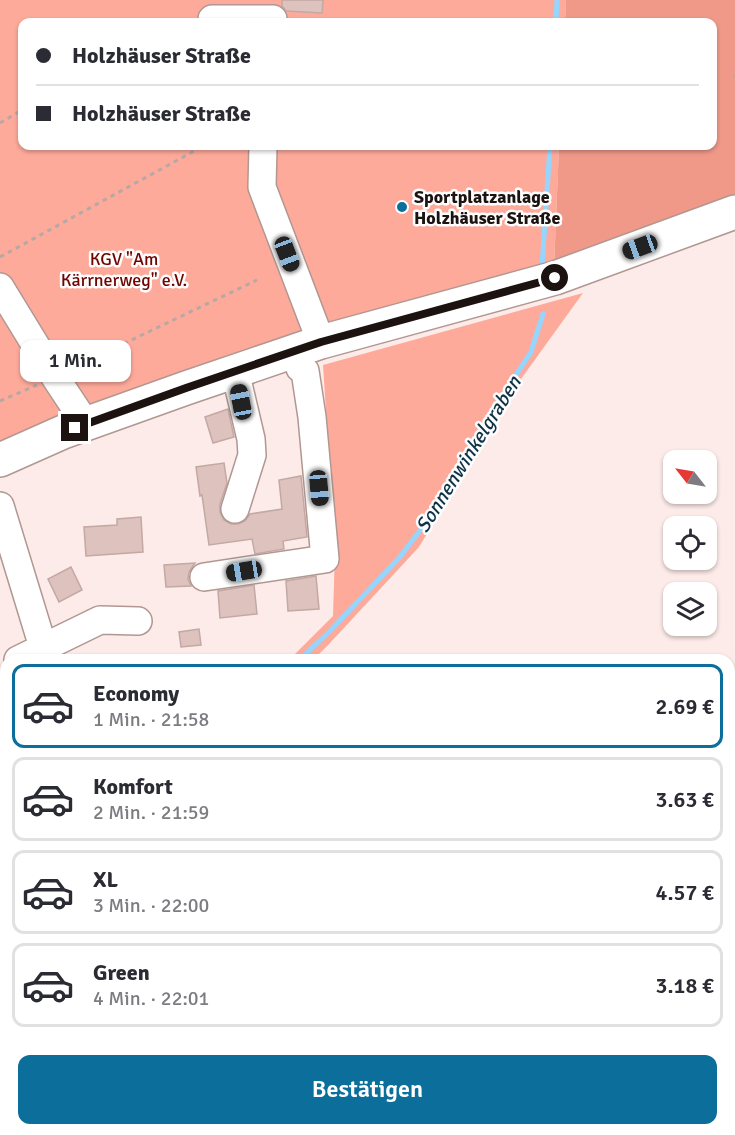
<!DOCTYPE html>
<html lang="de">
<meta charset="utf-8">
<style>
:root{--surface:#fff;--page:#f2f2f3;--text:#2b2b33;--muted:#7c7c81;--line:#e1e1e2;--accent:#0b6e9b}
body{margin:0;font-family:Signika,sans-serif;background:var(--page);color:var(--text);height:100vh;display:flex;flex-direction:column;font-size:22px;white-space:nowrap}
*{box-sizing:border-box;margin:0}
p{font-size:20px;color:var(--muted)}
.icon{flex:none;width:33px;height:33px;fill:none;stroke:currentColor;stroke-width:2;stroke-linecap:round;stroke-linejoin:round}
.map{position:relative;flex:1;overflow:hidden}
.panel{position:absolute;left:0px;top:654px;width:735px;height:482px;display:flex;flex-direction:column;background:var(--surface);border-radius:18px 18px 0 0;box-shadow:0 2px 4px #0004}
.panel>*{flex:none}
.banner{position:absolute;left:18px;top:18px;width:699px;height:132px;border-radius:12px;box-shadow:0 2px 4px #0004;display:grid;align-content:center;height:132px;padding:0 18px;background:var(--surface)}
.needle{width:39px;rotate:301deg}
.fabs{position:absolute;left:663px;top:450px;display:grid;gap:12px}
.fabs a{display:grid;place-items:center;width:54px;height:54px;border-radius:12px;background:var(--surface);box-shadow:0 2px 4px #0004;font-size:30px}
.end{position:absolute;width:27px;height:27px;margin:-14px;border:8px solid #1c1311;background:#fff;box-shadow:0 0 0 3px #fff}
.from{border-radius:50%}
.bubble{position:absolute;height:42px;border-radius:12px;background:var(--surface);box-shadow:0 2px 4px #0004;font-size:20px;font-weight:600;line-height:42px;text-align:center}
.car{position:absolute;width:18px;height:36px;margin:-18px -9px;border-radius:8px;box-shadow:0 0 4px 2px #0007;background:linear-gradient(#222 24%,#8ab4d8 0 40%,#222 0 76%,#8ab4d8 0 86%,#222 0)}
.banner b{display:flex;align-items:center;gap:21px;height:57px;font-size:22px}
.banner b+b{border-top:2px solid var(--line)}
.banner i{width:15px;height:15px;background:var(--text)}
ul{padding:10px 0 0;list-style:none}
li{display:flex;align-items:center;gap:18px;height:84px;margin:0 12px 9px;padding:0 6px;border:3px solid var(--line);border-radius:12px}
li div{flex:1}
li b{display:block;font-size:22px}
li em{font-style:normal;font-weight:600}
li.on{border-color:var(--accent)}
li>.icon{width:54px;height:54px;stroke-width:1.5}
.button{display:flex;gap:12px;margin-top:auto;padding:12px 18px}
.button a{flex:1;height:69px;border-radius:12px;background:var(--accent);color:#fff;font-size:24px;font-weight:600;line-height:69px;text-align:center}
.map>svg:first-child{display:block}
.green{fill:#feaa9b}
.forest{fill:#f09989}
.lines{fill:none;stroke-linecap:round;stroke-linejoin:round}
.stream{stroke:#95d5fe;stroke-width:5}
.building{fill:#ddc2bd;stroke:#c3a8a3;stroke-width:1.5}
.minor-casing{stroke:#b19792;stroke-width:30}
.major-casing{stroke:#b19792;stroke-width:36}
.path{stroke:#b6a8a5;stroke-width:3;stroke-dasharray:4.5 4.5;stroke-linecap:butt}
.minor{stroke:#fff;stroke-width:27}
.major{stroke:#fff;stroke-width:33}
.route{stroke:#1c1311;stroke-width:8}
.poi-dot{fill:#0b6e9b;stroke:#fdfdfd;stroke-width:2}
.labels{text-anchor:middle;stroke-width:5;stroke-linejoin:round;paint-order:stroke}
.poi-label{font-size:18px;font-weight:bold;fill:#1c1311;stroke:#fdfdfd;text-anchor:start}
.park-label{font-size:18px;fill:#700500;stroke:#fdfdfd}
.water-label{font-size:20px;font-style:italic;fill:#0d3247;stroke:#fdfdfd}
</style>
<div class="map">
<svg width="735" height="1135" viewBox="0 0 735 1135">
<rect width="100%" height="100%" fill="#fcebe8"/>
<!-- green -->
<path class="green" d="M0,0H566L565,22H22V146H559L554,268L0,450Z
M583,293L513,390L419,547L329,644L313,660H289L333,616L335,551L323,365Z"/>
<!-- forest -->
<path class="forest" d="M566,0H735V199L554,268L559,146H712V22H565Z"/>
<g class="lines">
<!-- stream -->
<path class="stream" d="M556,22L557,0
M542,267L550,146
M299,660L328,633L399,558L438,507L489,416L531,352L543,314"/>
</g>
<!-- building -->
<path class="building" d="M282,0H323L322,13L286,11L282,6Z
M228,409L234,437L213,443L205,417Z
M224,463L227,483L220,504V512L224,520L231,524H238L245,521L250,514L282,509L279,480L301,476L307,537L283,541L284,549L255,554L252,539L209,545L202,495L200,496L196,467Z
M141,517L143,552L86,556L84,527L117,525V519Z
M195,563L189,572L188,579L191,586L166,587L164,565Z
M71,567L82,590L59,602L48,579Z
M316,576L319,609L288,611L286,581Z
M254,585L257,614L220,618L218,591Z
M199,629L201,645L181,647L179,632Z"/>
<g class="lines">
<!-- minor casing -->
<g class="minor-casing">
<path id="minor" d="M212,19H273L272,22
M263,146L262,187L321,342
M0,287L55,377L86,424
M235,371L251,439L252,455L235,509
M0,506L47,660
M204,577L325,559L312,417L305,371L300,368L297,350
M18,660L100,620L138,621
M0,987L6,985
M119,1130L120,1135"/>
</g>
<!-- major casing -->
<g class="major-casing">
<path id="major" d="M0,460L63,432L186,388L321,342L555,278L735,212"/>
</g>
<!-- path -->
<path class="path" d="M734,75L735,76
M0,123L22,110
M0,257L196,150
M75,367L257,280
M0,401L37,385"/>
<!-- minor -->
<use href="#minor" class="minor"/>
<!-- major -->
<use href="#major" class="major"/>
</g>
<g class="lines">
<!-- route -->
<path class="route" d="M75,428L186,388L321,342L555,278"/>
</g>
<!-- markers -->
<circle class="poi-dot" cx="402" cy="207" r="6"/>
<g class="labels">
<!-- poi labels -->
<g class="poi-label">
<text x="414" y="203">Sportplatzanlage<tspan x="414" dy="21">Holzhäuser Straße</tspan></text>
</g>
<!-- park labels -->
<g class="park-label">
<text x="124" y="265">KGV "Am<tspan x="124" dy="21">Kärrnerweg" e.V.</tspan></text>
</g>
<!-- water labels -->
<g class="water-label">
<text transform="translate(468 454) rotate(-58)" y="7">Sonnenwinkelgraben</text>
</g>
</g>
</svg>
<div class="fabs">
<a><svg class="needle" viewBox="-14 -14 28 28"><path d="M0-13l5 13h-10z" fill="#e53935"/><path d="M0 13l5-13h-10z" fill="#7c7c81"/></svg></a>
<a><svg class="icon" aria-label="locate" viewBox="0 0 24 24"><circle cx="12" cy="12" r="6"/><path d="M12 2v4M12 18v4M2 12h4M18 12h4"/></svg></a>
<a><svg class="icon" aria-label="layers" viewBox="0 0 24 24"><path d="M12 4l9 5-9 5-9-5zM3 14l9 5 9-5"/></svg></a>
</div>
<i class="end from" style="left:555px;top:278px"></i>
<i class="end" style="left:75px;top:428px"></i>
<div class="bubble" style="left:20px;top:340px;width:111px">1 Min.</div>
<i class="car" style="left:640px;top:247px;rotate:250deg"></i>
<i class="car" style="left:287px;top:254px;rotate:159deg"></i>
<i class="car" style="left:241px;top:402px;rotate:349deg"></i>
<i class="car" style="left:319px;top:488px;rotate:175deg"></i>
<i class="car" style="left:244px;top:571px;rotate:261deg"></i>
<div class="banner">
<b><i class="from"></i>Holzhäuser Straße</b>
<b><i></i>Holzhäuser Straße</b>
</div>
<section class="panel">
<ul>
<li class="on"><svg class="icon" aria-label="car" viewBox="0 0 24 24"><path d="M5 17H2v-5l4-1 3-4h7l3 4 3 1v5h-3M9 17h6M6 11h13"/><circle cx="7" cy="17" r="2"/><circle cx="17" cy="17" r="2"/></svg><div><b>Economy</b><p>1 Min. · 21:58</p></div><em>2.69 €</em></li>
<li><svg class="icon" aria-label="car" viewBox="0 0 24 24"><path d="M5 17H2v-5l4-1 3-4h7l3 4 3 1v5h-3M9 17h6M6 11h13"/><circle cx="7" cy="17" r="2"/><circle cx="17" cy="17" r="2"/></svg><div><b>Komfort</b><p>2 Min. · 21:59</p></div><em>3.63 €</em></li>
<li><svg class="icon" aria-label="car" viewBox="0 0 24 24"><path d="M5 17H2v-5l4-1 3-4h7l3 4 3 1v5h-3M9 17h6M6 11h13"/><circle cx="7" cy="17" r="2"/><circle cx="17" cy="17" r="2"/></svg><div><b>XL</b><p>3 Min. · 22:00</p></div><em>4.57 €</em></li>
<li><svg class="icon" aria-label="car" viewBox="0 0 24 24"><path d="M5 17H2v-5l4-1 3-4h7l3 4 3 1v5h-3M9 17h6M6 11h13"/><circle cx="7" cy="17" r="2"/><circle cx="17" cy="17" r="2"/></svg><div><b>Green</b><p>4 Min. · 22:01</p></div><em>3.18 €</em></li>
</ul>
<div class="button"><a>Bestätigen</a></div>
</section>
</div>
